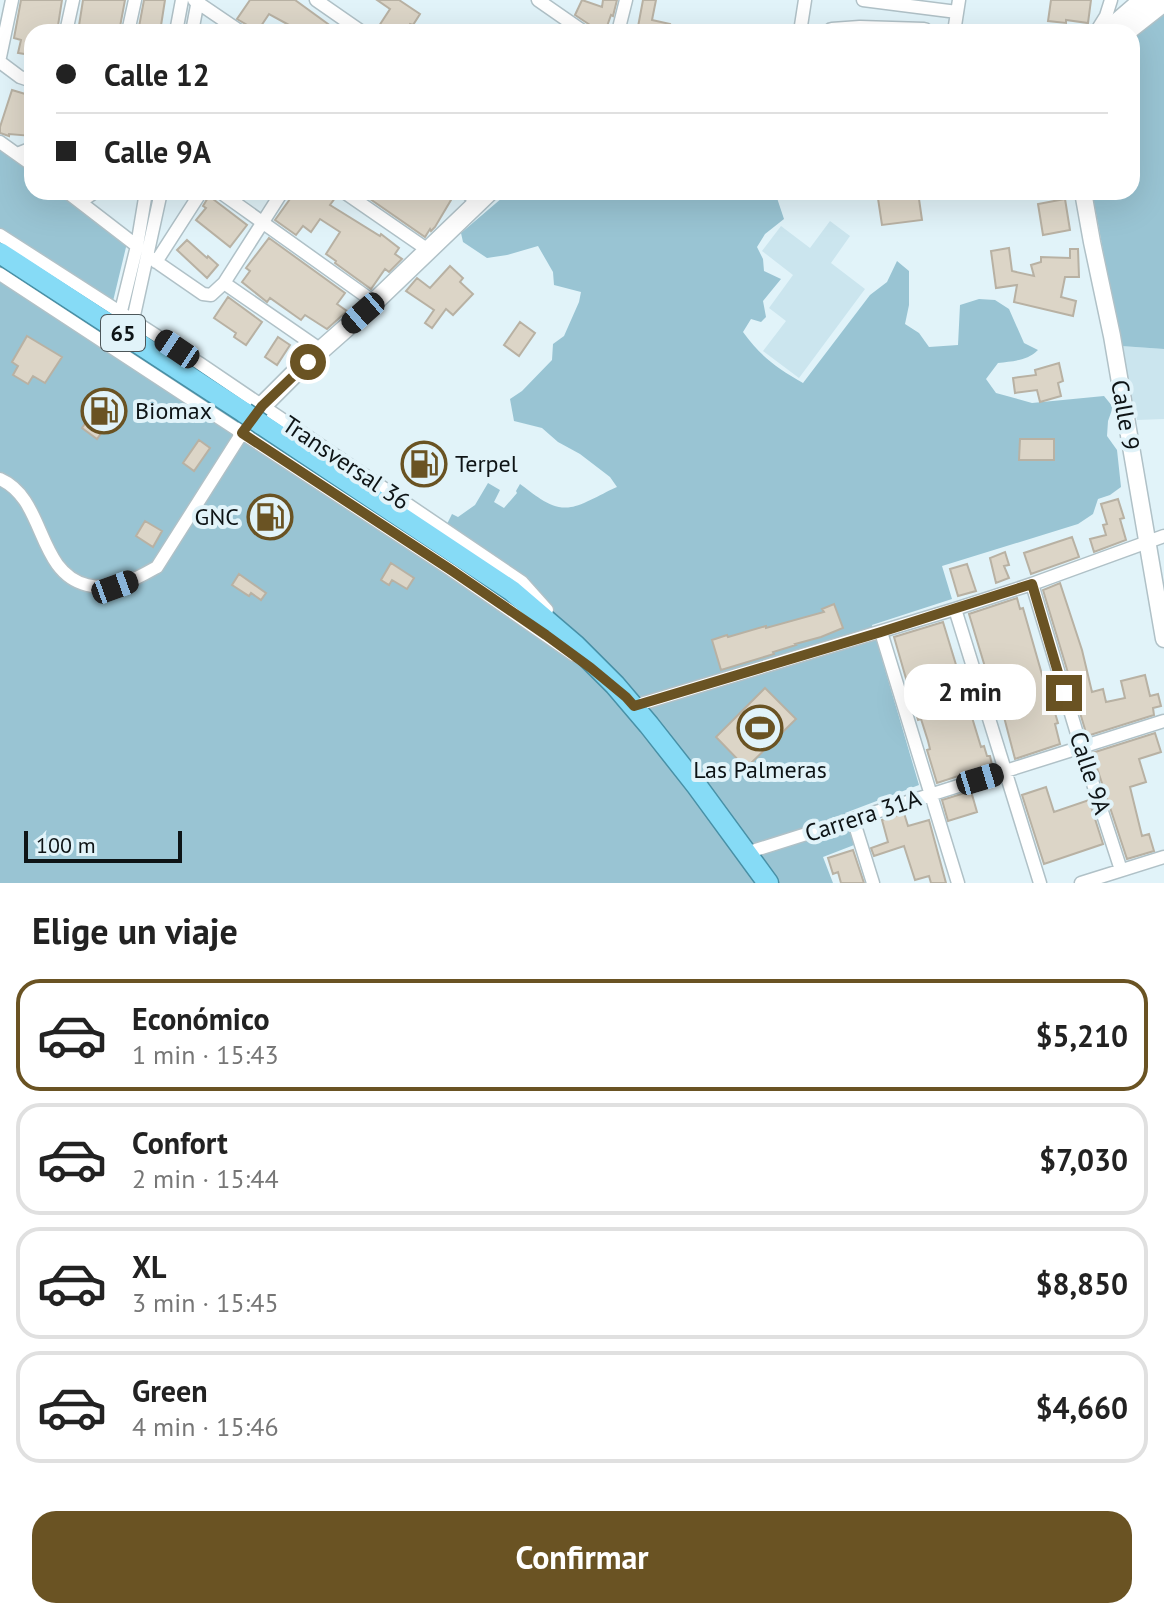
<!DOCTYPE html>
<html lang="es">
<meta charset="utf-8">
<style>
:root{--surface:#fff;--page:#f2f2f2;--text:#222;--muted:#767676;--line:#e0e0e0;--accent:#6a5323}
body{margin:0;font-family:"PT Sans",sans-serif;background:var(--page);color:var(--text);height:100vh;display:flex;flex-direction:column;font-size:30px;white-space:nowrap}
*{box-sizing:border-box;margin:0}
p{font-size:26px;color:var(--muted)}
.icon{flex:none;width:44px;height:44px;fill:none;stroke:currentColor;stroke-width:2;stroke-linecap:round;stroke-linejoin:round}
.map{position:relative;height:883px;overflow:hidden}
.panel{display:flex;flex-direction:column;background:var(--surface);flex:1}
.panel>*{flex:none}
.banner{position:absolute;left:24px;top:24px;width:1116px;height:176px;border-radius:24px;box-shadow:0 8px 32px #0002;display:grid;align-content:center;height:176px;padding:0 32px;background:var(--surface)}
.scale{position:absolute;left:24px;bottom:20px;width:158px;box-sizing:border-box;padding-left:8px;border:4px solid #0e1416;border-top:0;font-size:22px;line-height:28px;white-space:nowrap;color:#0e1416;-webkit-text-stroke:6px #e1f3f9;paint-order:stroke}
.end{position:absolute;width:36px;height:36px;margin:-18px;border:10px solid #6a5323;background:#fff;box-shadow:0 0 0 4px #fff}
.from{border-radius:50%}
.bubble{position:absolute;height:56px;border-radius:24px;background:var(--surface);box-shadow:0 8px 32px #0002;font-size:26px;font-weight:700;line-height:56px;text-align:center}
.car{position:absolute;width:24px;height:48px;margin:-24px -12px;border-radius:10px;box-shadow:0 0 6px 2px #0007;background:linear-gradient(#222 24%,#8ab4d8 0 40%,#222 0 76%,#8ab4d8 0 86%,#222 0)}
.banner b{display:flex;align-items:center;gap:28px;height:76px;font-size:30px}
.banner b+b{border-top:2px solid var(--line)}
.banner i{width:20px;height:20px;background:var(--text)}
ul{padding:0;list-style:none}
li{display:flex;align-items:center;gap:24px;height:112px;margin:0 16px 12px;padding:0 16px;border:4px solid var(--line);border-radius:24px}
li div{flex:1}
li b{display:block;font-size:30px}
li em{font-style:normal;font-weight:700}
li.active{border-color:var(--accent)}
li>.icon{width:72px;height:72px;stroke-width:1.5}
h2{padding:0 32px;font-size:36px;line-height:96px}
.button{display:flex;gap:16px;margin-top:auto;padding:16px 32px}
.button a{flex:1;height:92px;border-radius:24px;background:var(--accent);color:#fff;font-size:32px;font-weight:700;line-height:92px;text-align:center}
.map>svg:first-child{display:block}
.built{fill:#cbe5ee}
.green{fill:#99c4d3}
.building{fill:#dcd5c7;stroke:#b8b1a3;stroke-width:2}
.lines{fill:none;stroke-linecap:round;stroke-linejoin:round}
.minor-casing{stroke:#b0c1c7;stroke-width:15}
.tertiary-casing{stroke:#b0c1c7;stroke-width:19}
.secondary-casing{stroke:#b0c1c7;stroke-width:21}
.trunk-casing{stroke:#4890a6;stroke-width:23}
.minor{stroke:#fff;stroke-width:12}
.tertiary{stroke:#fff;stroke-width:16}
.secondary{stroke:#fff;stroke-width:18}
.trunk{stroke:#86dbf6;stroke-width:20}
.trunk-bridge-casing{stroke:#4890a6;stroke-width:23;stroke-linecap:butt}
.trunk-bridge{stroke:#86dbf6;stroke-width:20}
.route{stroke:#6a5323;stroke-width:10}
.labels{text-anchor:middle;stroke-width:8;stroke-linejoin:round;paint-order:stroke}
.shield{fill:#e1f3f9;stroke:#4d575a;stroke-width:2}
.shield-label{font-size:22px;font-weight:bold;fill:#0e1416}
.poi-label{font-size:24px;fill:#0e1416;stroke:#e1f3f9;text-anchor:start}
.street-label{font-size:24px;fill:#0e1416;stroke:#e1f3f9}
</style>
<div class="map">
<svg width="1164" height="883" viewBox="0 0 1164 883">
<rect width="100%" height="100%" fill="#e1f3f9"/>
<!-- built -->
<path class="built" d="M830,221L850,236L831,263L865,289L799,378L763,351L786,321L769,308L793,275L762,251L781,226L810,248Z
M1121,346L1164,349V419L1137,420Z"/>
<!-- green -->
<path class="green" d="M1164,8V349L1121,346L1092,192H1132V34Z
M0,147L32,171V192H60L127,243L108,322L439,540L452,514L458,517L475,505L488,483L500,490L494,502L504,508L517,493L516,491L520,484C534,494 552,511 571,507C582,506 605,492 617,487L610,477L580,454L558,442L542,428L514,421L510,399L522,391L552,360L553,344L564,336L579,302L581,292L554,285L553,272L538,246L507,255L487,258L463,242L461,233L509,192H780L777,198L784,219L765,234L757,247L763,259L764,271L781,279L763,301L766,317L761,322L751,319L743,332C760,356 777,368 803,383L870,295L887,282L897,261L909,271V305L905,324L919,333L929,347L958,345L960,305L979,299L995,300L1009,309L1024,343L1038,350C1027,361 1013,361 998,363L986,379L996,393L1032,403L1104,396L1113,407L1108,421L1107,436L1117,450L1121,487L1110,495L1098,499L1093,514L1078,524L942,566L952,599L872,625L919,785L845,813L854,845L823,857L833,883H0Z"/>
<!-- building -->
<path class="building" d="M21,0H62L57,32H32L31,55L18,53L21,40L14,38Z
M83,0H125L119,32H78Z
M144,0H165L160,32H138Z
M250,0H295L339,32H285L289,25L269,14L257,32H250L247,25L237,19Z
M377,0H399L420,14L413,25L410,24L405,32H381L377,29L390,9Z
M582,0L602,7L603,0H617L613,16L611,15L605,32H593V27L575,15Z
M643,0H656L652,20L670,24L668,32H637Z
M1051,0H1091L1088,23L1066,20V23L1048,21Z
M12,90L32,96L30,116H32V136L9,134V136L0,133V127Z
M295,192H325L335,198L330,205L380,236L381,234L399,248L395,254L402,259L389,272L385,269L371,289L335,263L336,261L326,254L340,232L320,219L311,232L303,226L296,235L275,220Z
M360,192H439L451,200L435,227L431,231L430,229L425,237Z
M877,192H918L922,220L882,225Z
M209,196L247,225L230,247L196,220L206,208L203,206Z
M1065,199L1070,230L1043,235L1038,204Z
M269,238L345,293L337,304L347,311L327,329L305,315L301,320L270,298L267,302L242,282L250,271L246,268Z
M187,240L207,258L208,256L218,265L207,278L177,250Z
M1009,248L1012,271L1034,276L1031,265L1041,262V257L1070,258V249H1078L1079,277H1065L1061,297L1076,301L1073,316L1014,302L1017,285L996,288L991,251Z
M450,266L463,278L460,282L473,294L453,315L446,309L432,328L425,323L434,310L406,291L417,278L430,288Z
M228,297L262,322L246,345L234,337L236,333L214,318Z
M520,322L535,333L519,356L504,345Z
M27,336L62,357L45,383L33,376L28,384L13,375L18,366L12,362Z
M278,337L290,345L277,365L265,357Z
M1059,363L1063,381L1058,383L1061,396L1040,402L1037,390L1015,393L1013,378L1036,375L1035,370Z
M106,393L122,404L97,439L82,428Z
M1020,439H1054V460H1019Z
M199,440L210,448L194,471L183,463Z
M1118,499L1124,518L1120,519L1126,540L1094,552L1090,539L1106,535L1103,525L1107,524L1101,504Z
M145,521L162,531L153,547L136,536Z
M1072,537L1079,557L1031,574L1024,553Z
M1005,552L1009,565L1004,566L1009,578L996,583L990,558Z
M391,563L414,578L407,589L392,580L389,585L381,580Z
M967,564L976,591L958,596L950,569Z
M239,574L266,593L261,600L251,593L249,596L232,585Z
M1060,583L1082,650L1092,692L1103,689L1106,702L1125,698L1121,681L1145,675L1150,696L1158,694L1161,706L1153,708L1154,715L1087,736L1043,590Z
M1017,598L1020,609L1023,608L1053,713H1055L1058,723L1055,724L1060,744L1015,759L1004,717L1001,709L998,710L969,614Z
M834,604L843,628L821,637L795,644L796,645L773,652L774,654L721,670L712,640L727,635L728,637L766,626V628L824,612L822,609Z
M943,622L981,747L984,746L987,756H990L992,765L937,783L927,750L930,749L928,741L921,719L918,720L894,637Z
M765,688L796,719L746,768L716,737Z
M1155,733L1161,752L1139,759L1146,782L1130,787L1142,836L1149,834L1154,851L1127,859L1092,753Z
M1046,787L1054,812L1089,800L1103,844L1044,864L1022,795Z
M971,791L977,812L948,821L942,800Z
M904,813L908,826L929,820L946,883H931L929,876L915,880L904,846L874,856L871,848L888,842L882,820Z
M853,850L864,883H841L838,872L833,874L828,858Z"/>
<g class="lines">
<!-- minor casing -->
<g class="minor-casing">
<path id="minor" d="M194,0L241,32
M316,0L362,32
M538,0L584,32
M863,0L957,12
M66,32L73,0
M128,32L135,0
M176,32L182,0
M192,32L198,0
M618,32L626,0
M800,32L805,0
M954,32L959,0
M1096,32L1106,16L1111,0
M0,57L12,0
M0,62L20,77L32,81
M0,142L32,165
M17,154L32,148
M67,192L137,246
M220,192L374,302
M344,192L428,250
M465,192L479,202
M80,202L95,192
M0,235L199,363L522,582L547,610
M148,256L203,294L211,295L224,283L282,192
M156,262L201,192
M0,274L451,570L574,655
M224,283L321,350
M121,311L137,246L146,192
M133,320L161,192
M0,479C46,499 36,572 87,585C114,592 134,580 157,567L242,433
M1032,584L1081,747L1121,870
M955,609L1040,883
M881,632L958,883
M634,706L955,609L1032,584L1164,536
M853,819L873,883
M746,853L1164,721
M1081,883L1164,857"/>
</g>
<!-- tertiary casing -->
<g class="tertiary-casing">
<path id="tertiary" d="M1083,192L1092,242L1112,336L1164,639"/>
</g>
<!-- secondary casing -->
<g class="secondary-casing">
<path id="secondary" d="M832,32L860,30L924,32
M1106,32L1143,0
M1126,32L1164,2
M242,433L262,406L295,373L363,313L489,192"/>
</g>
<!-- trunk casing -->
<g class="trunk-casing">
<path id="trunk" d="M0,253L245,413
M261,424L512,591L575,645L615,685L649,725L697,786L768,883"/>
</g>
<!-- minor -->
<use href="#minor" class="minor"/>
<!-- tertiary -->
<use href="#tertiary" class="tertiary"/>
<!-- secondary -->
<use href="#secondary" class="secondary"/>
<!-- trunk -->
<use href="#trunk" class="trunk"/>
<!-- trunk-bridge casing -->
<g class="trunk-bridge-casing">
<path id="trunk-bridge" d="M245,413L261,424"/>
</g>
<!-- trunk-bridge -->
<use href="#trunk-bridge" class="trunk-bridge"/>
</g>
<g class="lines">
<!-- route -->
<path class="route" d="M308,362L262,406L242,433L451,570L546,635L591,668L626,697L634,706L881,632L1032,584L1064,693"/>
</g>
<!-- icons -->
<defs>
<g id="fuel-ring" transform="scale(2.3)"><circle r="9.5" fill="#e1f3f9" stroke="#6a5323" stroke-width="1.5"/><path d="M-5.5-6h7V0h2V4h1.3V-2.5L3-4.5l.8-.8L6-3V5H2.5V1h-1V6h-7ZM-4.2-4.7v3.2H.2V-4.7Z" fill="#6a5323"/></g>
<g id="stadium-ring" transform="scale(2.3)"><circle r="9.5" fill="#e1f3f9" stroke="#6a5323" stroke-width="1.5"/><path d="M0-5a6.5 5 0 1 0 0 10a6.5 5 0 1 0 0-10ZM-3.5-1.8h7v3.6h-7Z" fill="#6a5323"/></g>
</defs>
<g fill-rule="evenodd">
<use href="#fuel-ring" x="104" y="411"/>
<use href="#fuel-ring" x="424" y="464"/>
<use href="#fuel-ring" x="270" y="517"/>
<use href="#stadium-ring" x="760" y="728"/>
</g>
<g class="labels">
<!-- shield labels -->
<rect class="shield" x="101" y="315" width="44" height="36" rx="6"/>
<g class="shield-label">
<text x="123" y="341">65</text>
</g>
<!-- poi labels -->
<g class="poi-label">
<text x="135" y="419">Biomax</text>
<text x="455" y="472">Terpel</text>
<text x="239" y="525" text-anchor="end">GNC</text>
<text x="760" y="778" text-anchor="middle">Las Palmeras</text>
</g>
<!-- street labels -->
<g class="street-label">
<text transform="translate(1125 415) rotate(80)" y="8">Calle 9</text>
<text transform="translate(346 463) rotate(34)" y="8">Transversal 36</text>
<text transform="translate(1090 773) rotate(72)" y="8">Calle 9A</text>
<text transform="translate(863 816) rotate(-18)" y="8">Carrera 31A</text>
</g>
</g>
</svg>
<div class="scale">100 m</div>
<i class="end from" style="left:308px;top:362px"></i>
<i class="end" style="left:1064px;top:693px"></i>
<div class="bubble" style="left:904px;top:664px;width:132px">2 min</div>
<i class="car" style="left:363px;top:313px;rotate:229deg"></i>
<i class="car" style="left:177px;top:349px;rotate:304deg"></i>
<i class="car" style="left:115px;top:587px;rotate:70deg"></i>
<i class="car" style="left:980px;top:779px;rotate:73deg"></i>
<div class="banner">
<b><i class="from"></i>Calle 12</b>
<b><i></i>Calle 9A</b>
</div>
</div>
<section class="panel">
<h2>Elige un viaje</h2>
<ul>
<li class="active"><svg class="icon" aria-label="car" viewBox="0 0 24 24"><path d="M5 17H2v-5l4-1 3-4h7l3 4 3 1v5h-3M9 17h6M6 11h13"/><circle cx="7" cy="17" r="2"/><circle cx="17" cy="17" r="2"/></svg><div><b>Económico</b><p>1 min · 15:43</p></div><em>$5,210</em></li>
<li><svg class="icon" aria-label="car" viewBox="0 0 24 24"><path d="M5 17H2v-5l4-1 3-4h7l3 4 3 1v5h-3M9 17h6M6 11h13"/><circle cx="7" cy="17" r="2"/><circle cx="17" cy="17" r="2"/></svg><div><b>Confort</b><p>2 min · 15:44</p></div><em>$7,030</em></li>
<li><svg class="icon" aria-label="car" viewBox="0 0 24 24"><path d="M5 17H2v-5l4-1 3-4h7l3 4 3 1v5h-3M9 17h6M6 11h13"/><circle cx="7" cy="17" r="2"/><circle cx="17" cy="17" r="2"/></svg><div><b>XL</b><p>3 min · 15:45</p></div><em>$8,850</em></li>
<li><svg class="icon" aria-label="car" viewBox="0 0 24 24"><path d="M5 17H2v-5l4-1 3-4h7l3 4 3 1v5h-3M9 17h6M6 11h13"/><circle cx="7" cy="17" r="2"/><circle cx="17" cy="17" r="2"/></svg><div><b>Green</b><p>4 min · 15:46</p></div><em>$4,660</em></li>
</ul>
<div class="button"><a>Confirmar</a></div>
</section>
